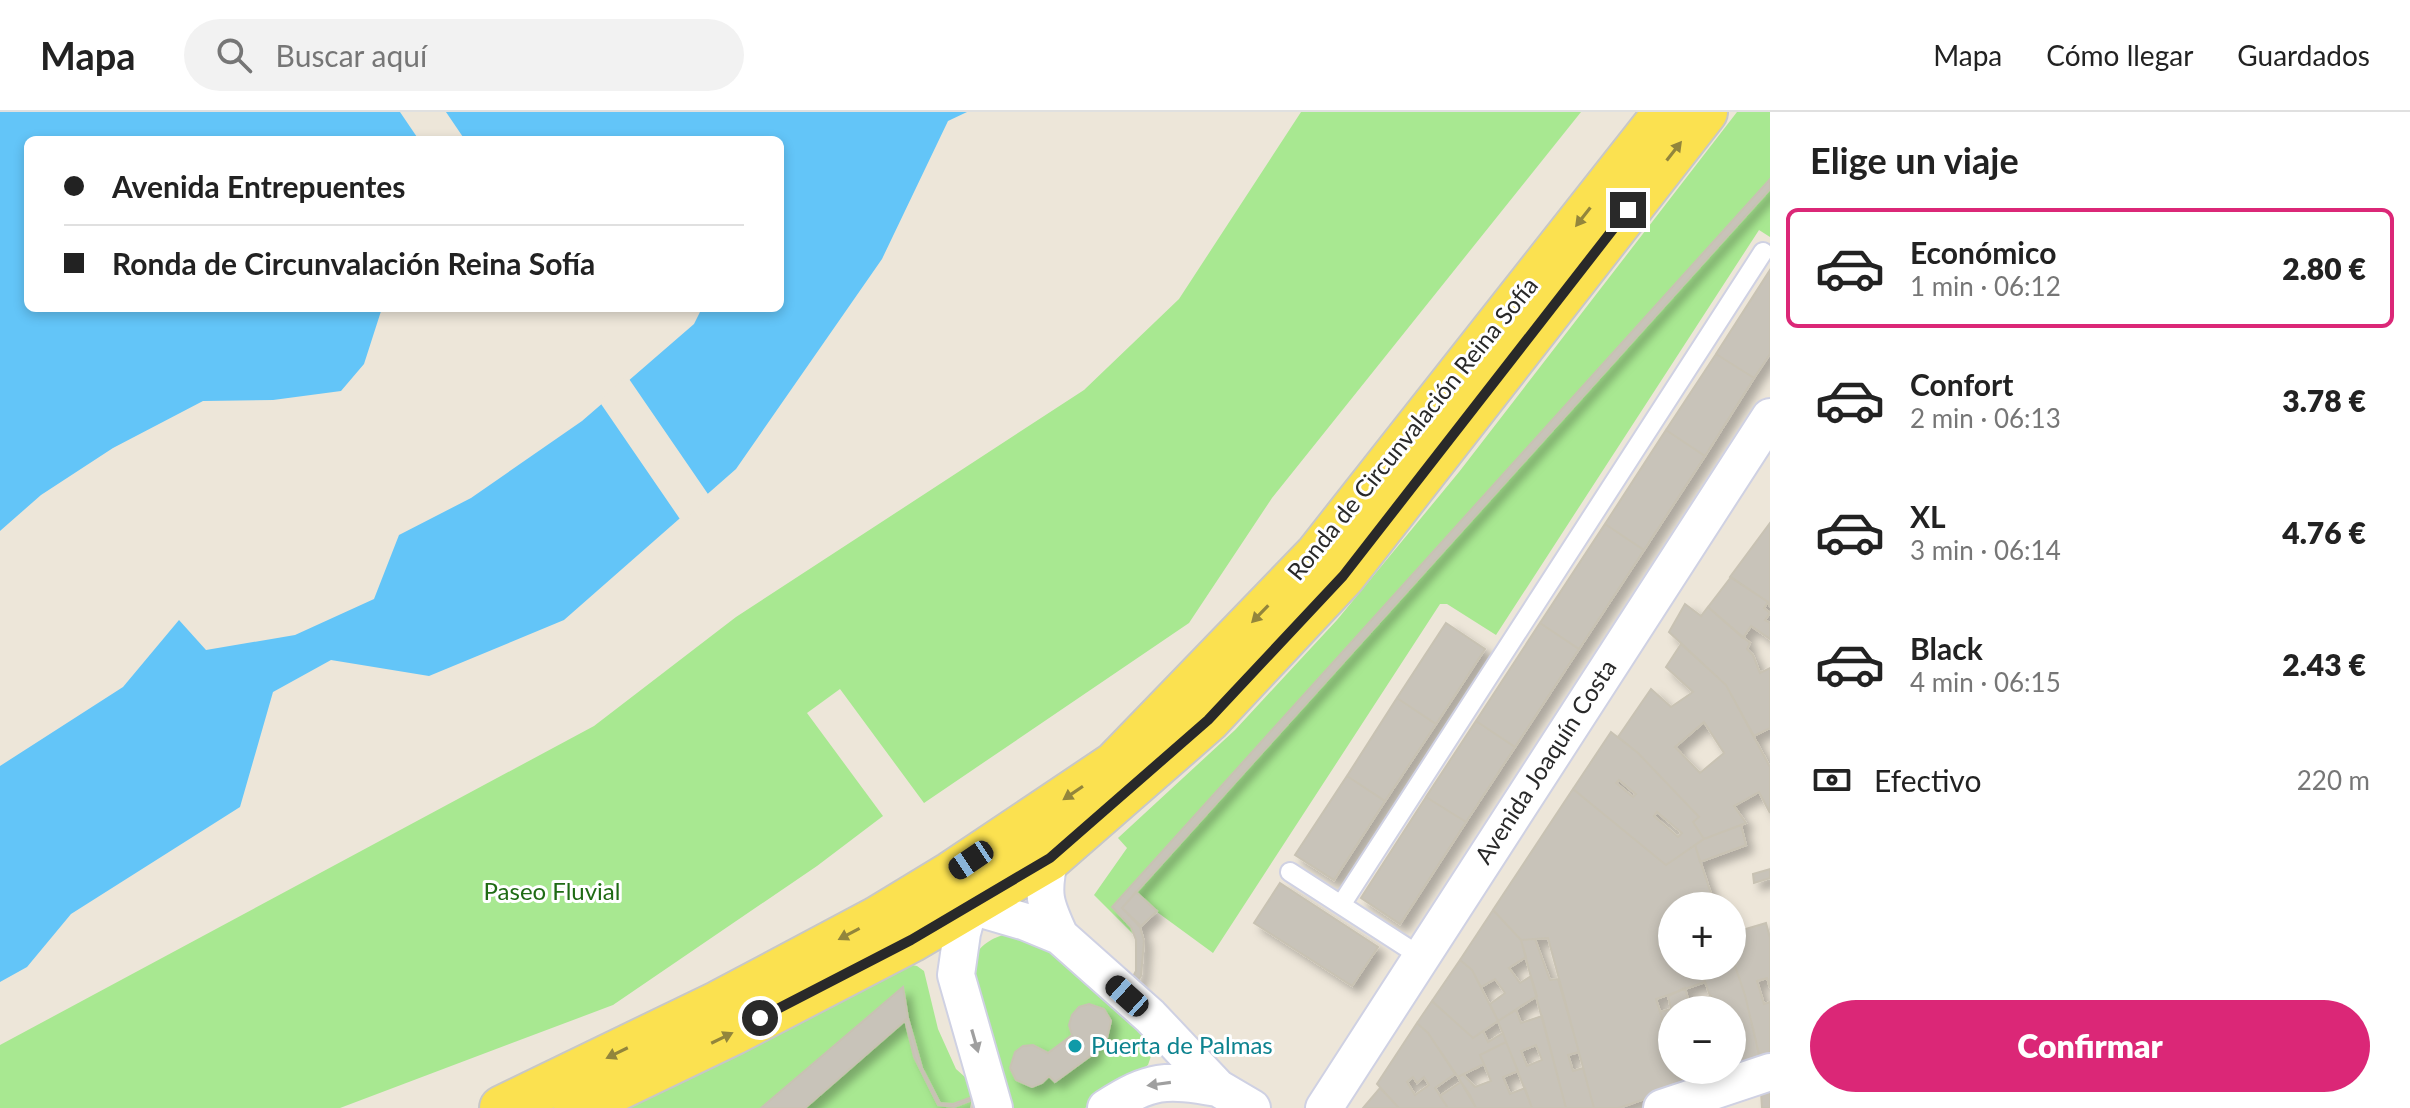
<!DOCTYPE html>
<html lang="es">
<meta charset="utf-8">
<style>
:root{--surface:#fff;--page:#f2f2f2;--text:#222;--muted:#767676;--line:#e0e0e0;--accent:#db2777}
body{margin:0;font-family:Lato,sans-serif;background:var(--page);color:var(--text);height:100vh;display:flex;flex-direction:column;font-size:30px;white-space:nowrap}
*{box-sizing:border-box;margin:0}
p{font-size:26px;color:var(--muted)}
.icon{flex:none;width:44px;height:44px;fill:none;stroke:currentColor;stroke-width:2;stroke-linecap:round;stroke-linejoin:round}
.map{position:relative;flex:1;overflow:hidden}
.sheet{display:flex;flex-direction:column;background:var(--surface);width:640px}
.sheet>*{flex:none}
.top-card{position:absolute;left:24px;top:24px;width:760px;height:176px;border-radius:12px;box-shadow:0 4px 12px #0003;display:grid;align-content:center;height:176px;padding:0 40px;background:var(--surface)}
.fabs{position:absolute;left:1658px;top:780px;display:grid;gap:16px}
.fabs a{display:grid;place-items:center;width:88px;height:88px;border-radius:50%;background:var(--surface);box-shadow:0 4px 12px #0003;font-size:40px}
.end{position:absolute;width:36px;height:36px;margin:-18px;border:10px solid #292929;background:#fff;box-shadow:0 0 0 4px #fff}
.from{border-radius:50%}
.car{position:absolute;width:24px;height:48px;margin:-24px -12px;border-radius:10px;box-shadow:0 0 6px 2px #0007;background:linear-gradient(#222 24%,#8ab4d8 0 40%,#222 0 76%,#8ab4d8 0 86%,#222 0)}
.top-card b{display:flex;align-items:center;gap:28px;height:76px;font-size:30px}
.top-card b+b{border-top:2px solid var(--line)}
.top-card i{width:20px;height:20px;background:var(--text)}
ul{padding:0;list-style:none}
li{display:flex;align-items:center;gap:24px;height:120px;margin:0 16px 12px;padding:0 24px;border:4px solid transparent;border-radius:12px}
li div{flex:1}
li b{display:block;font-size:30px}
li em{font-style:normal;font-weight:800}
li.active{border-color:var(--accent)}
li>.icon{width:72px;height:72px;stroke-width:1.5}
h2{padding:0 40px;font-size:36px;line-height:96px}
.pay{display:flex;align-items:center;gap:20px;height:88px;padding:0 40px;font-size:30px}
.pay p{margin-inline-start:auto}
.action{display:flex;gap:16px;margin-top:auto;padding:16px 40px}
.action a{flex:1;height:92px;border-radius:48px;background:var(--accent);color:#fff;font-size:32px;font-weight:800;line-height:92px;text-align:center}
header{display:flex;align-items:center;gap:48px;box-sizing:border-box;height:112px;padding:0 40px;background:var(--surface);border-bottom:2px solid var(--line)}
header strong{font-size:38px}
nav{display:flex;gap:44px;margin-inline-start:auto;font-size:28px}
.search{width:560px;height:72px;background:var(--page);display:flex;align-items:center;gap:20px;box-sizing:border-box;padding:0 28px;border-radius:44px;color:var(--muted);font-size:30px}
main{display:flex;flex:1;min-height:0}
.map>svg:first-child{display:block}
.green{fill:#a8e891}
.water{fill:#63c5f8}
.pier{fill:#ede6d9}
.building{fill:#c8c3b9;stroke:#c8c2b3;stroke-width:2;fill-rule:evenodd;filter:url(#shadow)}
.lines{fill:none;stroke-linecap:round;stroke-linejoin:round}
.lane-casing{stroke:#cfd1e3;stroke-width:22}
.street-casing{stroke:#cfd1e3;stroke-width:40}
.primary-casing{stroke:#c7c7c7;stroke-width:48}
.lane{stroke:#fff;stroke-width:18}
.street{stroke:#fff;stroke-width:36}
.primary{stroke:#fbe150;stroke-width:44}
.oneway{fill:#92853c}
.oneway2{fill:#9f9f9f}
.route{stroke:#292929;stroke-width:10}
.culture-dot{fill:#0f9aa8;stroke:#fff;stroke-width:3}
.labels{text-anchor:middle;stroke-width:6;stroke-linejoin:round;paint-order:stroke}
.street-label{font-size:24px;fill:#292929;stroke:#fff}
.park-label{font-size:24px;fill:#1f6b14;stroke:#fff}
.culture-label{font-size:24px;fill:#0d838f;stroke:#fff;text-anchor:start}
</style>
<header>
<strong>Mapa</strong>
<div class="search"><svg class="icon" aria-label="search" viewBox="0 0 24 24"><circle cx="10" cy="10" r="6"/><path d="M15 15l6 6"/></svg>Buscar aquí</div>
<nav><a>Mapa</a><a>Cómo llegar</a><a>Guardados</a></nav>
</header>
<main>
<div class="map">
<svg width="1770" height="996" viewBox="0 0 1770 996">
<defs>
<filter id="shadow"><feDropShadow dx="7" dy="7" stdDeviation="4" flood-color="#0004"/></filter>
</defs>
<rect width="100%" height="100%" fill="#ede6d9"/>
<!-- green -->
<path class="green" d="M1301,0H1581L1272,386L1189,511L924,691L840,577L807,601L883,704L817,754L613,893L340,996H0V933L594,614L736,505L1084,278L1179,187Z
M1737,0H1770V67L1113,795L1131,815L1133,822L1094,783L1127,736L1118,726L1235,618L1337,508L1459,360Z
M1770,77V125L1759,118L1496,523L1447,492H1440L1213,841L1157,800L1140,815L1122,796Z
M1007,822L1038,828L1150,926L1151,944L1148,953L1085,996H1011C999,958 965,885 975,847C978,833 994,825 1007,822Z
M907,852L917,854L924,859L938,917L956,957L966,966L973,981L970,996H617Z"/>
<!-- water -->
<path class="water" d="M0,0H967L948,9L882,147L736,357L564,508L429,564L331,548L273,580L240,695L71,802L27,855L0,870V654L123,575L179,508L206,538L295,523L374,487L399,423L471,386L582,309L694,212L702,196H780V28H28V196H382L364,252L341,279L273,288L203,289L113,336L41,383L0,419Z"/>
<!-- pier -->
<path class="pier" d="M400,0H446L465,28H419Z
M627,264L710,385L682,410L599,289Z"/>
<!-- building -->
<path class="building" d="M1770,67V77L1122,796L1139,812L1144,829L1141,864L1135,873L1130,870L1136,859V828L1131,815L1112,795Z
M1770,158V242L1754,266L1716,242Z
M1716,242L1754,266L1705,344L1666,318Z
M1666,318L1705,344L1644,438L1605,412Z
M1770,411V495L1768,490L1730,465Z
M1605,412L1644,438L1579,537L1540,511Z
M1731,465L1768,490L1764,496L1770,501L1765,508L1770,511V527L1751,514L1743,526L1708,495Z
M1685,492L1701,504L1708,495L1750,531L1747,537L1753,543L1760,561L1770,556V616L1754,624L1726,573L1669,520Z
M1446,511L1485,537L1436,612L1397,586Z
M1540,511L1579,537L1515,635L1476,609Z
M1681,532L1726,573L1770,655V701L1759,680L1734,694L1746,711L1704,727L1693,710L1699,705L1638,641L1618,625L1651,577L1671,595L1693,580L1666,555ZM1704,610L1724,641L1700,661L1675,635Z
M1397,586L1436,612L1385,689L1347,664Z
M1476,609L1515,635L1466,710L1426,685Z
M1611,620L1638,641L1699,705L1693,710L1704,727L1666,753L1573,677ZM1619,668L1636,682L1633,685L1616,671ZM1657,700L1682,721L1678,725L1654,704Z
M1347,664L1385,689L1334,768L1295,743Z
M1573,677L1666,753L1695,733L1715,794H1672V854H1700L1705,870L1656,887L1672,937V958H1679L1684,973L1619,996H1594L1548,826L1521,828L1493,798Z
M1426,685L1466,710L1400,812L1361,786Z
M1741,713L1746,733L1700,750L1695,733L1704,727Z
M1770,757V766L1754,771L1753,762Z
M1280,771L1378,835L1352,874L1254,811Z
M1136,780L1157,799L1140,815L1122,796Z
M1493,798L1521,828L1526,845L1509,856L1520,871L1531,864L1537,884L1498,909L1490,892L1505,881L1495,867L1481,875L1472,858L1460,848Z
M1766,811L1770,826V876L1767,866L1757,869L1764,892L1770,890V948L1761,951L1745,883L1732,845V821Z
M1535,827L1550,868L1558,867L1579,940L1568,943L1573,959L1583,956L1594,996H1566L1521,828Z
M1732,845L1745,883L1761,951L1732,954V898H1715L1702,861L1717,857L1716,854H1732Z
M1460,848L1472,858L1498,909L1473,926L1432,889Z
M903,875L908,906L805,996H761Z
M1685,876L1691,898H1672V937L1660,900L1671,897L1668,884Z
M1711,884L1715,898H1691L1689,890Z
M1432,889L1473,926L1483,919L1488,930L1503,921L1506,930L1480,943L1484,952L1458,965L1428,921L1417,911Z
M1089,892L1104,897L1111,909L1107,926L1092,933L1096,940L1055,970L1049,964L1042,971L1032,975L1016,968L1010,956L1015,940L1023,934L1033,933L1048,941L1072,923L1069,913L1072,903L1079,895Z
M1516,898L1521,911L1542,904L1566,996H1532L1498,909ZM1536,933L1542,948L1527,954L1521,939Z
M908,906L922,956L940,991L953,992L972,985L970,989L954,995L938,993L914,945L905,908Z
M1417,911L1428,921L1455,962L1435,976L1448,996H1399L1377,972ZM1413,965L1417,971L1424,965L1429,973L1415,983L1407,970Z
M1506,930L1518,959L1503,965L1510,982L1525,976L1532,996H1476L1458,965L1463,962L1475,975L1491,969L1480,943Z
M1679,958H1708L1711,966L1684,973Z
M1461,970L1470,983L1476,996H1448L1440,984Z
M1380,976L1399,996H1363Z
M1770,977V996H1762L1761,980Z"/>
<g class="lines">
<!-- lane casing -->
<g class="lane-casing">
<path id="lane" d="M1290,760L1420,844
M1341,793L1763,140"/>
</g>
<!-- street casing -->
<g class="street-casing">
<path id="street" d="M1050,746C1041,782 1045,792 1060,824
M974,777L962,821L956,863L994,996
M954,789L1026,810L1060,824L1150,904L1218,976L1252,996
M1106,996C1151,967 1165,967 1218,976
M1324,996L1770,305
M1662,996L1770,960"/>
</g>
<!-- primary casing -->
<g class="primary-casing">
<path id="primary" d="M502,996L719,891L877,807L951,762L1115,652L1317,443L1666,0
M576,996L734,920L911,828L1050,746L1208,608L1343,464L1705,0"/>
</g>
<!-- lane -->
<use href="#lane" class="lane"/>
<!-- street -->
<use href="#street" class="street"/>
<!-- primary -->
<use href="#primary" class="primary"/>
</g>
<!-- one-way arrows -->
<defs><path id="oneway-solid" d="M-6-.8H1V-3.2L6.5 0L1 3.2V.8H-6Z" transform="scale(2)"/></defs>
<g class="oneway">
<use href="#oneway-solid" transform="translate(1674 39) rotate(-52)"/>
<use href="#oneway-solid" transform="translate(1583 105) rotate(128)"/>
<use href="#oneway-solid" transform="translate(1260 502) rotate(134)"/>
<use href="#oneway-solid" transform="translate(1073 681) rotate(146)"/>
<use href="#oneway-solid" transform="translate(849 822) rotate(152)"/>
<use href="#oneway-solid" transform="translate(722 926) rotate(-26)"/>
<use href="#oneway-solid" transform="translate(617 941) rotate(154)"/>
</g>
<g class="oneway2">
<use href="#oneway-solid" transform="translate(975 929) rotate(74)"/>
<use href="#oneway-solid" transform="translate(1159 972) rotate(172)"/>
</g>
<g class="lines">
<!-- route -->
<path class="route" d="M760,906L911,828L1050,746L1208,608L1343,464L1628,98"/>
</g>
<!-- markers -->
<circle class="culture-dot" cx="1075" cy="934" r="8"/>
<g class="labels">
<!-- street labels -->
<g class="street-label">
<text transform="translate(1413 317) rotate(-51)" y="8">Ronda de Circunvalación Reina Sofía</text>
<text transform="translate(1546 650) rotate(-57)" y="8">Avenida Joaquín Costa</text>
</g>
<!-- park labels -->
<g class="park-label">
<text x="552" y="788">Paseo Fluvial</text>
</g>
<!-- culture labels -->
<g class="culture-label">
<text x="1091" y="942">Puerta de Palmas</text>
</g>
</g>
</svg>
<div class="fabs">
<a>+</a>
<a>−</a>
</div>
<i class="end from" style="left:760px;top:906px"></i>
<i class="end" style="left:1628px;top:98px"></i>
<i class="car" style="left:971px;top:748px;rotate:236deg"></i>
<i class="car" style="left:1127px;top:884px;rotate:312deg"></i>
<div class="top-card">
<b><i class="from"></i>Avenida Entrepuentes</b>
<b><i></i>Ronda de Circunvalación Reina Sofía</b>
</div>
</div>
<section class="sheet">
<h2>Elige un viaje</h2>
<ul>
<li class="active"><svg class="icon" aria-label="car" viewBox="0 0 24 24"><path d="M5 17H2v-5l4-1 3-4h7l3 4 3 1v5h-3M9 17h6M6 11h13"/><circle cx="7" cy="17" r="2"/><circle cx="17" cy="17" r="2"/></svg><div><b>Económico</b><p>1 min · 06:12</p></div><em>2.80 €</em></li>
<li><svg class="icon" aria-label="car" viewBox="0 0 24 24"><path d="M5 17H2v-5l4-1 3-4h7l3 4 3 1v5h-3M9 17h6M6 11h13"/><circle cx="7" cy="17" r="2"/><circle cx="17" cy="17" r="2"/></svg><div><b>Confort</b><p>2 min · 06:13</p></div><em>3.78 €</em></li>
<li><svg class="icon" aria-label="car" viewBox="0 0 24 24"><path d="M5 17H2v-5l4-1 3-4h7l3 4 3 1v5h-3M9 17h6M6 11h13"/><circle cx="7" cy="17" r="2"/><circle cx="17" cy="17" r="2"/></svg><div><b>XL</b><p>3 min · 06:14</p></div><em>4.76 €</em></li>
<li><svg class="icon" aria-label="car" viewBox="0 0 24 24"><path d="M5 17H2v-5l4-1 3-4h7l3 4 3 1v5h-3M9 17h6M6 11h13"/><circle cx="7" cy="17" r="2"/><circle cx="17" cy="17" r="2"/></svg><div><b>Black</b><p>4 min · 06:15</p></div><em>2.43 €</em></li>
</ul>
<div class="pay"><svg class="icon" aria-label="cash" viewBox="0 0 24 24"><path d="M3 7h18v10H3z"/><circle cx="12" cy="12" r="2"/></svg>Efectivo<p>220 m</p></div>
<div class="action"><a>Confirmar</a></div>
</section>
</main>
